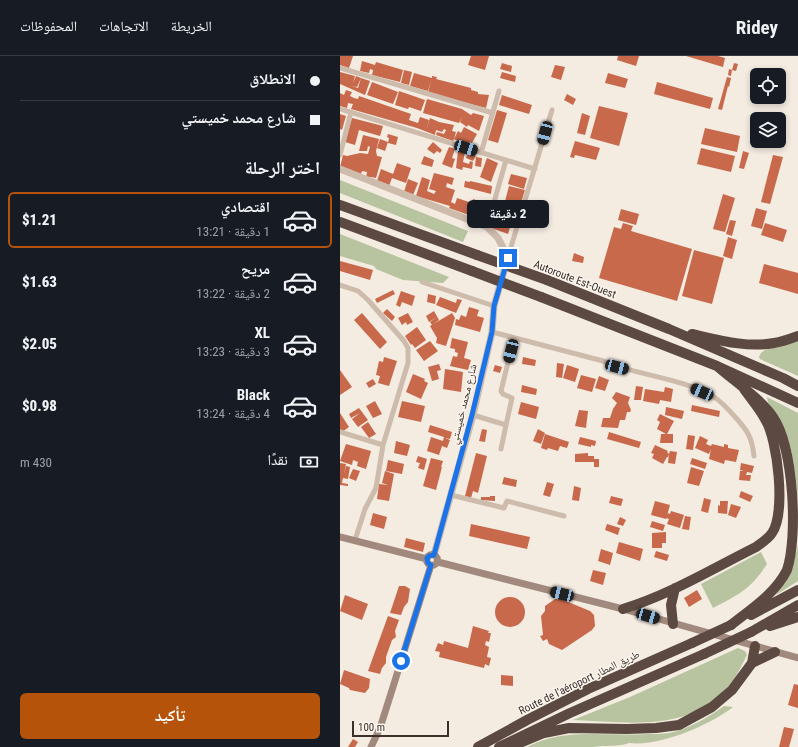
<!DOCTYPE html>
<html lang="ar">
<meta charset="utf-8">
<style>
:root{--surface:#171b24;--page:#20242c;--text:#f1f3f6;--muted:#9ea1a6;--line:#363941;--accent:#b45309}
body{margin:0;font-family:"Roboto Condensed","Noto Naskh Arabic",sans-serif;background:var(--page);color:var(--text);direction:rtl;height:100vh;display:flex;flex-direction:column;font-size:15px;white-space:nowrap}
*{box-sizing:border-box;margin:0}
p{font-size:13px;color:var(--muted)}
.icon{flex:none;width:22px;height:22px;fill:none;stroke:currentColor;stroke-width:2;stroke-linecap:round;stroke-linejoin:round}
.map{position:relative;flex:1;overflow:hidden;direction:ltr}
.sheet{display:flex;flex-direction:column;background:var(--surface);width:340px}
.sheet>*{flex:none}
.guide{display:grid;align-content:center;height:88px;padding:0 20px;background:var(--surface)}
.controls{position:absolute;left:410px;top:12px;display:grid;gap:8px}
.controls a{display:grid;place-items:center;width:36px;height:36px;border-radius:6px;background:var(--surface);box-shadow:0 2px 6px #0003;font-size:20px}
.scale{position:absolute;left:12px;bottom:10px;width:97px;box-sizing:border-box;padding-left:4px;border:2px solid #3b302b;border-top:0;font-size:11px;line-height:14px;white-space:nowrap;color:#3b302b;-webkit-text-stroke:3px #fbf5ee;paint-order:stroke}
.end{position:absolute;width:18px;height:18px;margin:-9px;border:5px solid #1a73e8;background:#fff;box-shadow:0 0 0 2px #fff}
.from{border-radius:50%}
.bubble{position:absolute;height:28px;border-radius:6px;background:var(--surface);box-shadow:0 2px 6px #0003;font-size:13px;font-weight:800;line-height:28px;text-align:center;direction:rtl}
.car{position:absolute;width:12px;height:24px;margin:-12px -6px;border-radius:5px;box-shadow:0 0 3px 1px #0007;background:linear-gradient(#222 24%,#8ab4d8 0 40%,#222 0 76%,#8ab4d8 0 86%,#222 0)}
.guide b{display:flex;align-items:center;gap:14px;height:38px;font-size:15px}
.guide b+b{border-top:1px solid var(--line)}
.guide i{width:10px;height:10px;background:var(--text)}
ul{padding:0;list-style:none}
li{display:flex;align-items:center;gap:12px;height:56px;margin:0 8px 6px;padding:0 12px;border:2px solid transparent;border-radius:6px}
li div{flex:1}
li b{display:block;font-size:15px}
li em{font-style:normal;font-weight:800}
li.selected{border-color:var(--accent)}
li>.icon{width:36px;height:36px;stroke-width:1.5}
h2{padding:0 20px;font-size:18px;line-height:48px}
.pay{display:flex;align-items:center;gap:10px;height:44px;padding:0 20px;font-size:15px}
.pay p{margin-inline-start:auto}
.action{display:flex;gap:8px;margin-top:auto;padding:8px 20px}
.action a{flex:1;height:46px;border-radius:6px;background:var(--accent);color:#fff;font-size:16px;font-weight:800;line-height:46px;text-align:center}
header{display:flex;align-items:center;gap:24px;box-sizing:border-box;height:56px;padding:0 20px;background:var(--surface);border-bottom:1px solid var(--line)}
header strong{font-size:19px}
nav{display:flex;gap:22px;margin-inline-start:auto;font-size:14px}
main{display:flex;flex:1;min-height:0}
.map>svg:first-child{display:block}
.green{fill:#b8c4a0}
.building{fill:#c8694b}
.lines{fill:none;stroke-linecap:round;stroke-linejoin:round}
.minor{stroke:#cdbbac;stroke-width:5}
.tertiary{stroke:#cdbbac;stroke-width:7}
.secondary{stroke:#a18a7d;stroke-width:7}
.motorway{stroke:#5c4a42;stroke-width:10}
.motorway-bridge{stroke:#5c4a42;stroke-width:10}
.route{stroke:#1a73e8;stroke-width:5}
.labels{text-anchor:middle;stroke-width:3;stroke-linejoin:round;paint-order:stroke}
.street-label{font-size:11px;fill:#3b302b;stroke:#fbf5ee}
</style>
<header>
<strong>Ridey</strong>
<nav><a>الخريطة</a><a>الاتجاهات</a><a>المحفوظات</a></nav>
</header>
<main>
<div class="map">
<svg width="458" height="691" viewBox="0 0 458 691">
<rect width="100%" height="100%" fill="#f4ebe1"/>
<!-- green -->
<path class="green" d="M0,124L128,175L123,186L0,137Z
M0,178L109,221L103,227L63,224L36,213L34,210L0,200Z
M458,285V320L420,303L419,301L421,297L425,294Z
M427,341L458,357V444C456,419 453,391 442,368C438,359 427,350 427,341Z
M458,489V525L436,539C447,523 454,507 458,489Z
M421,496L427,508C410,534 399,538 373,552L361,528Z
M398,592L405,595L407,599C401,611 395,624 386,633C347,677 286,666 233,664L290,641Z
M384,650L393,651C370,669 319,691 289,687C280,691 264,689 253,691H187C225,671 266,681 307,678C314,678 322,678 329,677C349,673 367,662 384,650Z"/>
<!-- building -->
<path class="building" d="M0,0H13L9,12L0,9Z
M131,0H149L145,14L128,9Z
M278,0H299L296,10L277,4Z
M346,0H378L385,2L383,11Z
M22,5L35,9L36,6L63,14L60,26L32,19L33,14L30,13L29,17L20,15Z
M162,7L172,10L171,16L160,13Z
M394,7L398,8L396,15L392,14L391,20L388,19L389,13L392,14Z
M215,9L225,11L221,24L211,21Z
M64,14L72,16L69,29L61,27Z
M0,16L15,20L13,27L16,20L21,22L17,31L12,30L18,32L21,22L30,25L25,39L0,28Z
M162,16L176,20L175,26L160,22Z
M74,17L92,22V20L97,21L96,23L131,32V34L138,36V38L149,39L146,52L88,37L91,25L88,35L70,30Z
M268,17L288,23L285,32L265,27Z
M387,21L391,22L389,31L388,30L382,54L378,53Z
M32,26L58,36L53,48L27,39Z
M317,26L373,42L370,53L314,38Z
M6,34L12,36L10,40L14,42L18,43L19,40L71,58L69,64L78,67L80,61L89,64L86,74L90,62L99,66L96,74L99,66L114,69L112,75L116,76L114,83L118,75L121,77L124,71L137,78L132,87L129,86L127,90L114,83L113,85L96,79L97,76L104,78L106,74L104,73L102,76L96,74L95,79L77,72L11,53L13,48L8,47L7,52L0,50V37L4,39Z
M59,35L85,44L81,55L69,51L68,53L55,49Z
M227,38L236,43L233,49L224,44Z
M162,39L192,49L189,58L159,49Z
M87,43L122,53L131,59L133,57L144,60L139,75L128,69L127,71L120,66L122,61L119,67L83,57Z
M259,50L288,57L279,90L250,82Z
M157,54L167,57L158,87L148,84Z
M242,57L250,60L245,79L237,77Z
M0,58L6,60L2,74L0,73Z
M12,62L43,70L40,80L19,74L15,89L5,86Z
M365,72L400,80L397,96L361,88Z
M48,78L58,81L56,89L48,87L49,82L47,81Z
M23,79L39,83L36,95L37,100L42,101L36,122L31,121L26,122L27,116L22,115L21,118L0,111L3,99L7,100L20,97L28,98L30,91L28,90L27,95H19Z
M40,83L48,86L45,95L37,92Z
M235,85L260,92L256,104L235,99L234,102L230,101Z
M93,86L102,94L100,97L97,95L94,98L87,93Z
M109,91L115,93L112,102L115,103L112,112L102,108Z
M361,92L395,100L391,116L357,108Z
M118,95L125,96L123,106L129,108L130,105L133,106L132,113L123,111L122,114L116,112Z
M403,95L409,97L404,113L399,112Z
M128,96L136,100L133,105L126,102Z
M433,99L443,101L430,148L421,146Z
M84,100L94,104L92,111L81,108Z
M136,101L142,102L141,111L135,110Z
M147,102L158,107L151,126L140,121Z
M57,107L71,112L66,127L52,122L49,130L37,125L41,113L53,118Z
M94,117L114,122L112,129L107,127L106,131L115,134L111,146L115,148L117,142L132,147L133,143L148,148L143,164L109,152L110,150L76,140L82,121L90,124L87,135L94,138L96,135L89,133Z
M171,118L187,122L184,133L168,128Z
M68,123L78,127L73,139L64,136Z
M125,125L130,126V125L152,130L151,138L124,131Z
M169,130L185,134L176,163L173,162L168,178L151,172L153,165L157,166L161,148L164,149Z
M383,138L395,142L385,176L373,173Z
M416,152L427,155L422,173L411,170Z
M281,153L299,158L296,169L278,164Z
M390,164L396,165L392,180L386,178Z
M283,167L293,170L291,175L352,193L337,245L259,222L274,171L281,173Z
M425,167L447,174L443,186L421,179Z
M388,181L397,184L392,203L383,200Z
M354,194L384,202L372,248L342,240Z
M234,197L244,201L243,207L232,205Z
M0,205L33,214L30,224L0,215Z
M424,208L458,217V238L419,227Z
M53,234L55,238L37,247L35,243Z
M61,235L75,240L72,250L62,246L60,251L56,249Z
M88,238L96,240L95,248L87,246Z
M100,241L116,247L117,243L122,244L116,257L96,249Z
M129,251L139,254L137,260L144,262L140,276L115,269L116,263L119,264L121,259L126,261Z
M47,253L55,261L52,265L43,257Z
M94,255L99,264L92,269L90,266L97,261L89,266L86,260Z
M22,257L47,286L40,293L14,264Z
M68,257L73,266L67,269L66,266L62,269L58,262Z
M112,257L115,262L106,290L96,287L97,282L90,270Z
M77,271L86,284L75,292L72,288L71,289L65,280Z
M112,282L128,286L124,302L131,304L128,314L110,310L113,300L117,301L118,297L115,296V293L110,292Z
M90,285L98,295L84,305L76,294Z
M44,301L57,305L49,330L38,327L40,320L36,319L39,305L43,306Z
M183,301L196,304L195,310L182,308Z
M217,307L224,308L222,322L216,321Z
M99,308L101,314L97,315L99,323L92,325L88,311Z
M155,309L162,311L160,317L153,315Z
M227,309L239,313L235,326L223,322Z
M105,313L123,316L121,336L103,333Z
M0,314L12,331L0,339Z
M73,318L85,323L84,325L88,327L81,343L66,336Z
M241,319L256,323L252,336L237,332Z
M259,320L269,324L265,335L255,332Z
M33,323L36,328L29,332L26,327Z
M182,329L197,333L196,339L181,336Z
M296,330L303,331L301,344H294Z
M325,331L333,333L331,346L320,344L319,348L303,345L305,333L324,336Z
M276,336L290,341L288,347L291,354L290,356H287L285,364H280L278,372L261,371L263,362H270L273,353L277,347L272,342Z
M35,345L42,358L33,362L26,350Z
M62,345L85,350L81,366L58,361Z
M181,346L199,351L196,363L178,358Z
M352,349L380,355L379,361L351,355Z
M326,351L344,355L342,363L325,359Z
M19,352L28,364L18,371L12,363L20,357L11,362L9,358Z
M239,354L248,355L246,372L235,370Z
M0,357L9,371L2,376L0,373Z
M320,358L334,365L327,378H333V387H320L321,378H326L317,373L320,366L317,364Z
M28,366L36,378L29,382L21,371Z
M90,369L112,376L110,383L105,382L110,384L107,392L102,390L99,399L87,395L91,381L103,385L104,381L88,376Z
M142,373L147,374L145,386L139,385Z
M198,373L205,377L201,388L193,385Z
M269,376L301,386L299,392L267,383Z
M205,378L229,386L227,392L220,390L218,395L208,392L207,394L201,392Z
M348,379L355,380L353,394L346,393Z
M360,380L368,384L366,388L371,390L372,388L384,391V388L388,389V392L399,394L396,406L385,404L384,408L369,403L371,393L369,398L355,392Z
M240,381L256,385L255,390L251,389V391L238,388Z
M56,385L70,389L67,400L54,397Z
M6,388L31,395L26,413L17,410L18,406L13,404L12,409L0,405Z
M315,389L328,395L327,396L329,398L330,395L337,396L335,408L328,407L329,398L328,401H327L323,408L312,402L314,398L311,397Z
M136,397L147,400L138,437L133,435L131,442L125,440Z
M248,397V400H254V403H259V411H254V406H235V398Z
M78,400L87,403L84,414L78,412L80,407L76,406Z
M91,402L103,405L101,411L97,410L102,411L96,434L83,430Z
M352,402L367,407L365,413L350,408Z
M48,404L64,408L62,418L46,415Z
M0,407L6,408L4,418L6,410L10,411L8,423L3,422L2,427L8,428V430L0,429Z
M401,407L414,410L412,417L407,416L406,419H411L410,425L399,424L400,415H404L400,414Z
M351,411L364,415L359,430L347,427Z
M13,413L20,415L16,425L9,422Z
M45,415L54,418L49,445L37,443L39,428L48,429L42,427Z
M164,421L177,424L176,431L162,428Z
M207,426L214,428L210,441L203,439Z
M234,430L241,432L239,445L232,444Z
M401,435L413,440L410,446L399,441Z
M150,440H155V445L141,444V441H150Z
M271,440L283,443L281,450L269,447Z
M364,442L371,444L368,457L361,455Z
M315,445L330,449L326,463L311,459Z
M380,445H388L387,458L378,457V449L380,450Z
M391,448L401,451L396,462L388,459Z
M331,455L344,459L340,472L327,468L329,463L326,462L328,457L330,458Z
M33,457L47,461L44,473L30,469Z
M345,460L351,461L349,474L342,473Z
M280,461L286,464L283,470L277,468Z
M312,465L325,469L323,475L310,471Z
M131,468L190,481L187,493L129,480Z
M267,468L280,472L278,479L265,474Z
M326,476V487H322V492H312V477Z
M66,482L85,487L83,496L64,491Z
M279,486L303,493L300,505L276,497Z
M261,493L273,497L270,509L258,505Z
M316,495L329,499L327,505L314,501Z
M253,514L266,517L263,529L250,525Z
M59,530H65L70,533L68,546L64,551L61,559L50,557Z
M357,534L362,543L349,551L344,542Z
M5,539L28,548L22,564L0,555Z
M155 556a15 15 0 1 1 30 0a15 15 0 1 1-30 0Z
M215,543H221L250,555L254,559L255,570L252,574L222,594L209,588L207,583L203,585L200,580L203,579L201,560L205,555V550Z
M48,560L59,564L55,575L56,581L52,584L46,601V607L42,612L40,618L28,615Z
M133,570L149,575L148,577H151L149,586L146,585L145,589L149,591L147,601L151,602L149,610L145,608L144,612L99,601L100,596L95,595L98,587L103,589L104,585L128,592Z
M4,614L30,623L29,632L25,637L10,634L9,632L0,628Z
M161,619L173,620V630L161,629Z
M454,628L458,629V652L448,649Z
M444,671L454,673L449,691H439Z
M13,683L18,686L15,691H8Z"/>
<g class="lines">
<!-- minor -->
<path class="minor" d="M0,12L153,57
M0,53L195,113
M141,97L159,35
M0,99L11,56
M147,171L166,104
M168,201L212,54
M82,226L154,250
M0,229L18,235L28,244L64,285L68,292V307L43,389L0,376
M152,276L263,305C299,320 339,321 374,341C382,346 390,355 396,362C408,375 412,382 414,400
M133,359L166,369L172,342L163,338L161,335L174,282
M161,393L166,369
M111,439L164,452L167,445L224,460
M15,484L25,453L36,432L43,389"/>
<!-- tertiary -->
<path class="tertiary" d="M0,113L147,171L158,182L168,201L154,250L152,276L133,359L94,499"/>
<!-- secondary -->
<path class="secondary" d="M0,481L87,503
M86.5 504a5.5 5.5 0 1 1 11 0a5.5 5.5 0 1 1-11 0Z
M98,506L283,553L458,602
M31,691L40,672L53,631L91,509"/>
<!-- motorway -->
<path class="motorway" d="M0,149L137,199
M0,166L132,215
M207,224L329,273L443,322L458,330
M201,241L377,310L458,347
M352,278C379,284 407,292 434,287C442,286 450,283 458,280
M377,310C394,325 421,343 433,361C454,392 458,481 447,514C435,538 411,553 391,569
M283,553C329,539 372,513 416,491C422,487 428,483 432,477C446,457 438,384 425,363C419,352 411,343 404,333
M411,559L458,534
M333,568L331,549L335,532
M430,570L458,561
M411,576L458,549
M412,607L415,590
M138,691L187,664L248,633L352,587
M159,691L230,657L364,598
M170,691L204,677L229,672L287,673L316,672L339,669L372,651L392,634L412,607L435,596"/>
<!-- motorway-bridge -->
<path class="motorway-bridge" d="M137,199L207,224
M132,215L201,241
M352,587L391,569
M364,598L411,576"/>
</g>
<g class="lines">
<!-- route -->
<path class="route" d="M61,605L90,512L91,509L88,507L87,502L89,500L94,499L132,359L152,276L154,250L168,202"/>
</g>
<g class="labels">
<!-- street labels -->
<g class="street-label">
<text transform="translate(235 223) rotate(21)" y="4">Autoroute Est-Ouest</text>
<text transform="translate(123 348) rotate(-76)" y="4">شارع محمد خميستي</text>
<text transform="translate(239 626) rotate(-26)" y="4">Route de l'aéroport طريق المطار</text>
</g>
</g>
</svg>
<div class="controls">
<a><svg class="icon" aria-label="locate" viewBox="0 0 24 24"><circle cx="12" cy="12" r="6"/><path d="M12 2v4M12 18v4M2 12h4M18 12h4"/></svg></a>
<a><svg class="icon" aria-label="layers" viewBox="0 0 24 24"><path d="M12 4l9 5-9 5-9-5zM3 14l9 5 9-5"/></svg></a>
</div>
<div class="scale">100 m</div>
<i class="end from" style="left:61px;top:605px"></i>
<i class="end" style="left:168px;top:202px"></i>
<div class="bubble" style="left:127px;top:144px;width:82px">2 دقيقة</div>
<i class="car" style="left:205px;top:77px;rotate:195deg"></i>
<i class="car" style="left:126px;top:92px;rotate:107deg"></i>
<i class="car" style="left:171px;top:295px;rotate:194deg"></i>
<i class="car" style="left:277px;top:311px;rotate:105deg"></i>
<i class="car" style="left:362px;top:336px;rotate:294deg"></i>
<i class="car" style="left:222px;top:538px;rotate:284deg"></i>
<i class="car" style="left:308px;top:560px;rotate:106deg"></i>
</div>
<section class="sheet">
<div class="guide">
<b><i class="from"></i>الانطلاق</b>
<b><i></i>شارع محمد خميستي</b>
</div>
<h2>اختر الرحلة</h2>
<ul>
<li class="selected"><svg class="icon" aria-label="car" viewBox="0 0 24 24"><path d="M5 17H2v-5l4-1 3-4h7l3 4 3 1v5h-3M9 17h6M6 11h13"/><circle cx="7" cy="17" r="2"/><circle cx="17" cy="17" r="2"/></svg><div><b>اقتصادي</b><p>1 دقيقة · 13:21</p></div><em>$1.21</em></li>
<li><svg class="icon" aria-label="car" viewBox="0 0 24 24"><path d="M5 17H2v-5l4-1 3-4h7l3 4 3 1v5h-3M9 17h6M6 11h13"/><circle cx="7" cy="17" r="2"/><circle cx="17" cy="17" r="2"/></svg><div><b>مريح</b><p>2 دقيقة · 13:22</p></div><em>$1.63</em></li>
<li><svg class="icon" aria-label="car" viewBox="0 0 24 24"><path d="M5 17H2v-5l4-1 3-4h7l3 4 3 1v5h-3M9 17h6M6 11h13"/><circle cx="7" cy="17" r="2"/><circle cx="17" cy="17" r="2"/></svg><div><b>XL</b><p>3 دقيقة · 13:23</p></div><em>$2.05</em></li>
<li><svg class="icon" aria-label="car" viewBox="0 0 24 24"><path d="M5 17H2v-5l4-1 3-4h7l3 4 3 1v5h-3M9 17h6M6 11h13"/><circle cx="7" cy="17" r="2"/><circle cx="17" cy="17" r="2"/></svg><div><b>Black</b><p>4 دقيقة · 13:24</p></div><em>$0.98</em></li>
</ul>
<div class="pay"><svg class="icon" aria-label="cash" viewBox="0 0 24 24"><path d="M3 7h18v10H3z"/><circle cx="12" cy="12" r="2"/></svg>نقدًا<p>430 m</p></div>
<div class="action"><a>تأكيد</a></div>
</section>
</main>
